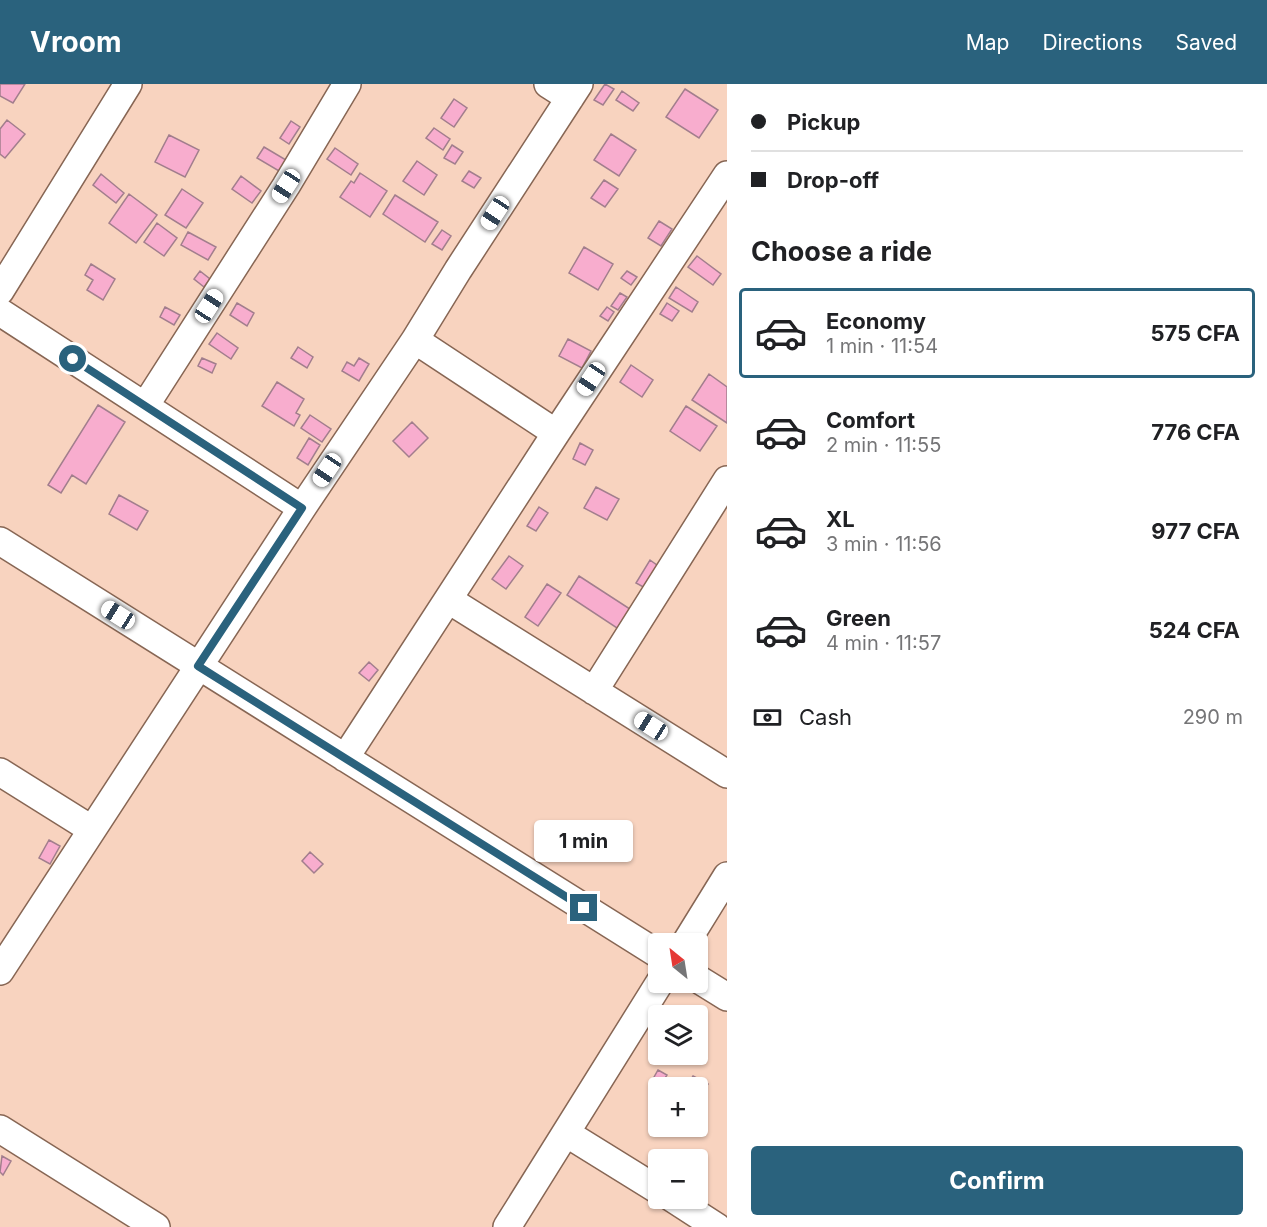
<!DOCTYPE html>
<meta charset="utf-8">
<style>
:root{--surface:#fff;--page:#f2f2f2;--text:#202124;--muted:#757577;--line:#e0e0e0;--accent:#2a627d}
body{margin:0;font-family:Inter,sans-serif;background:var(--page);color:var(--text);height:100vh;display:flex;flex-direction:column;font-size:22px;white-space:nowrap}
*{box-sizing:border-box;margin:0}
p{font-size:20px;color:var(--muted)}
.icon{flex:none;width:33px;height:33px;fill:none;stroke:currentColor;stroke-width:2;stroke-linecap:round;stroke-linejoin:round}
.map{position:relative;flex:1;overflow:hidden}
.panel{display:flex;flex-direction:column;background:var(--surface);width:540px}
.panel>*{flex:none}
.guide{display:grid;align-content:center;height:132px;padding:0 24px;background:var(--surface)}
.needle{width:39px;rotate:330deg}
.tools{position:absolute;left:648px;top:849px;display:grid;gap:12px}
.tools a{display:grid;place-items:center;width:60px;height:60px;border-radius:6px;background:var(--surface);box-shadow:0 2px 4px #0004;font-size:30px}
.end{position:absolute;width:27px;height:27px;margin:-14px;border:8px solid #2a627d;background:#fff;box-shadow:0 0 0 3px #fff}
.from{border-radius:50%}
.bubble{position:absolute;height:42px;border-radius:6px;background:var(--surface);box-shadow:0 2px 4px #0004;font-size:20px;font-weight:700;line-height:42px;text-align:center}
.car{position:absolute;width:18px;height:36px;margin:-18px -9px;border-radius:8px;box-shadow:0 0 4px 2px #0007;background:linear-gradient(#fff 24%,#345 0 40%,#fff 0 76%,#345 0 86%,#fff 0)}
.guide b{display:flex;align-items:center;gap:21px;height:57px;font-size:22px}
.guide b+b{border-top:2px solid var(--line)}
.guide i{width:15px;height:15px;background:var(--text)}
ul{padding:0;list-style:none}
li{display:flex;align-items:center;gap:18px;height:90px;margin:0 12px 9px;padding:0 12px;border:3px solid transparent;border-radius:6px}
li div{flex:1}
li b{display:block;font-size:22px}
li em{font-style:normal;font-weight:700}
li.current{border-color:var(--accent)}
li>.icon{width:54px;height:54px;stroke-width:1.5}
h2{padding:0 24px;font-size:27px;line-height:72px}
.pay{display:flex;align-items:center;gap:15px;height:66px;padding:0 24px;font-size:22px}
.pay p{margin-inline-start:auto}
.cta{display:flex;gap:12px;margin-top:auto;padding:12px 24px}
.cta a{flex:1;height:69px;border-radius:6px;background:var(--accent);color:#fff;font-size:24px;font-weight:700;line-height:69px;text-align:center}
header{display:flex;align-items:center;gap:36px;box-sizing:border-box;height:84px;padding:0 30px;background:var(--accent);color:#fff}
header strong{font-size:28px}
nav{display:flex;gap:33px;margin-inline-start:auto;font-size:21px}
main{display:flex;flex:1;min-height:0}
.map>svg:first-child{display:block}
.building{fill:#f8adce;stroke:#a27e8d;stroke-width:1.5}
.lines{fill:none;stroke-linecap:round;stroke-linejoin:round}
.minor-casing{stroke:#876654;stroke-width:30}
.minor{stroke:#fff;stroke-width:27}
.route{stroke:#2a627d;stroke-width:8}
</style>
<header>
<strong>Vroom</strong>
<nav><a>Map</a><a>Directions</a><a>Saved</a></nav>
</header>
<main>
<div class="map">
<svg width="727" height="1143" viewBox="0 0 727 1143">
<rect width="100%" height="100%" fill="#f8d3bf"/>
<!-- building -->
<path class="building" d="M0,0H25L13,19L0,12Z
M605,0L614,5L603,21L594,16Z
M685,5L718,26L699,54L666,33Z
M622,7L639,19L633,27L616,16Z
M454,15L467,24L454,43L441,34Z
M7,36L25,50L5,74L0,70V45Z
M291,37L300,43L289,60L280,54Z
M434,44L450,55L443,66L426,54Z
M611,50L636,66L619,92L594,76Z
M169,51L199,66L185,93L155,78Z
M452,61L463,68L455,80L444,74Z
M264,63L286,76L279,87L257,74Z
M335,64L358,80L351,91L327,75Z
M417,77L437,91L424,111L403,97Z
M469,87L481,94L474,104L462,97Z
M360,89L387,107L370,133L340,113L351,97L354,99Z
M101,90L124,109L116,119L93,101Z
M241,92L261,107L252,119L232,105Z
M604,96L618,105L605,123L591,114Z
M182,105L203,119L186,144L165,131Z
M129,110L157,131L136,159L109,139Z
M395,111L438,138L425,158L383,130Z
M659,137L672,145L661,162L648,154Z
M157,139L177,154L164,172L144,158Z
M442,146L451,152L442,166L432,160Z
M188,148L216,163L208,176L181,161Z
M584,163L613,180L598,206L569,189Z
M697,172L721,190L713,201L688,183Z
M91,180L115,195L103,216L87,206L93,196L85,191Z
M200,187L210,195L204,203L194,195Z
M627,187L637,193L631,201L621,194Z
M676,203L698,218L692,228L669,214Z
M620,209L627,213L618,226L611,222Z
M237,219L254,229L247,242L230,231Z
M667,219L679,227L672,237L660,230Z
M165,223L180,231L174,241L160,233Z
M607,223L614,228L608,237L600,232Z
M217,249L238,264L231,275L209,260Z
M568,255L591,267L582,284L559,272Z
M298,263L313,273L307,284L291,274Z
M202,274L216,280L212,289L198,282Z
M359,274L369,280L359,297L342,287L347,278L354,282Z
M631,281L653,296L642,313L620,298Z
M709,290L727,303V339L692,316Z
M277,298L304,315L296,329L300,331L294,342L262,322Z
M98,321L125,338L86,400L72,391L61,409L48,401Z
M686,322L717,342L700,367L670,347Z
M310,331L331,345L322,358L301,344Z
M412,338L428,354L409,373L393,357Z
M309,354L320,361L308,381L297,374Z
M580,359L593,366L585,381L573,375Z
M596,403L619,415L607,436L584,424Z
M119,411L148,427L137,446L109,430Z
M539,423L548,429L536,447L527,442Z
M509,472L523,482L506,505L492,495Z
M650,476L661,484L647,505L636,499Z
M579,492L633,527L620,546L567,511Z
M547,500L561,509L538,542L525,533Z
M369,578L378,586L369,597L359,589Z
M49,756L60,762L50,780L39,774Z
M310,768L323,780L314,789L302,777Z
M658,986L667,991L657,1007L649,1002Z
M693,992L708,1000L698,1016V1004H686Z
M2,1072L11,1077L3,1091L0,1088Z"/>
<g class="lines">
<!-- minor casing -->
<g class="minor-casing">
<path id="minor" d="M548,0L570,14
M0,207L128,0
M0,228L302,424
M415,256L556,349
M145,322L286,102L347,0
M0,457L658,870
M449,516L727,690
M594,607L727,396
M345,674L556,349L727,91
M0,688L91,745
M685,860L727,792
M0,887L302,424L415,256L458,186L579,0
M698,895L727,913
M0,1045L156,1143
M566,1049L658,1106
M672,1114L717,1143
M507,1143L660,898"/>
</g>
<!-- minor -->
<use href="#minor" class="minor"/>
</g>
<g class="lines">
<!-- route -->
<path class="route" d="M73,275L302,424L198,582L584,824"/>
</g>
</svg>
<div class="tools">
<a><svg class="needle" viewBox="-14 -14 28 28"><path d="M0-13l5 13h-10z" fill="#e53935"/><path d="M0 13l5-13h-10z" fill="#757577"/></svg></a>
<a><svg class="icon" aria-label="layers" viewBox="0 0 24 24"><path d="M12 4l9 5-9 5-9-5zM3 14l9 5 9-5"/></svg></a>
<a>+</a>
<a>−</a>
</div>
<i class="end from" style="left:73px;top:275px"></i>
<i class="end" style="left:584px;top:824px"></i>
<div class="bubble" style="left:534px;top:736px;width:99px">1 min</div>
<i class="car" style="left:286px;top:102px;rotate:213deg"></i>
<i class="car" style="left:495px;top:129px;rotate:213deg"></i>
<i class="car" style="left:209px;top:222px;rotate:33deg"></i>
<i class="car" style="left:591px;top:295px;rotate:214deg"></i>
<i class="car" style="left:327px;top:386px;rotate:214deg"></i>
<i class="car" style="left:118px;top:531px;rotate:302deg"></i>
<i class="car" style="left:651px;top:642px;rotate:302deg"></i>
</div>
<section class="panel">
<div class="guide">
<b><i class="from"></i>Pickup</b>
<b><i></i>Drop-off</b>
</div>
<h2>Choose a ride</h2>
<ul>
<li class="current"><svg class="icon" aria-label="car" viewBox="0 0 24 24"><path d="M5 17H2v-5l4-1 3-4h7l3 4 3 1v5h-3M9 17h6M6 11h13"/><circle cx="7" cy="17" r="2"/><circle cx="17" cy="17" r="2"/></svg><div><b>Economy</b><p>1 min · 11:54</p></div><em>575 CFA</em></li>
<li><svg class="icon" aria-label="car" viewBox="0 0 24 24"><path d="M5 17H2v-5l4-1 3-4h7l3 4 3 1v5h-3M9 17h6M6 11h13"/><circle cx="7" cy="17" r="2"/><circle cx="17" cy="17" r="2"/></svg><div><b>Comfort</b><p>2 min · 11:55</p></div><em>776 CFA</em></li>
<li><svg class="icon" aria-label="car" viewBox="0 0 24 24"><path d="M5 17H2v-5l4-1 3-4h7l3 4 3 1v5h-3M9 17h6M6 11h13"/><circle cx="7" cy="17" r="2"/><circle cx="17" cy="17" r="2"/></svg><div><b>XL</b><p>3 min · 11:56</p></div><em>977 CFA</em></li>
<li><svg class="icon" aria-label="car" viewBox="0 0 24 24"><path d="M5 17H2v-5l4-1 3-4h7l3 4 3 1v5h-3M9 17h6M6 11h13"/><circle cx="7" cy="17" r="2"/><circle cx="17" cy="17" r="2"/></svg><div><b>Green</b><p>4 min · 11:57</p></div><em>524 CFA</em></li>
</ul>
<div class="pay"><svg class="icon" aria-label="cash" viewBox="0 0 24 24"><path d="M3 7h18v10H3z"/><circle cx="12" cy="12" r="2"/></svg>Cash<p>290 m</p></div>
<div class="cta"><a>Confirm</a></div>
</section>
</main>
